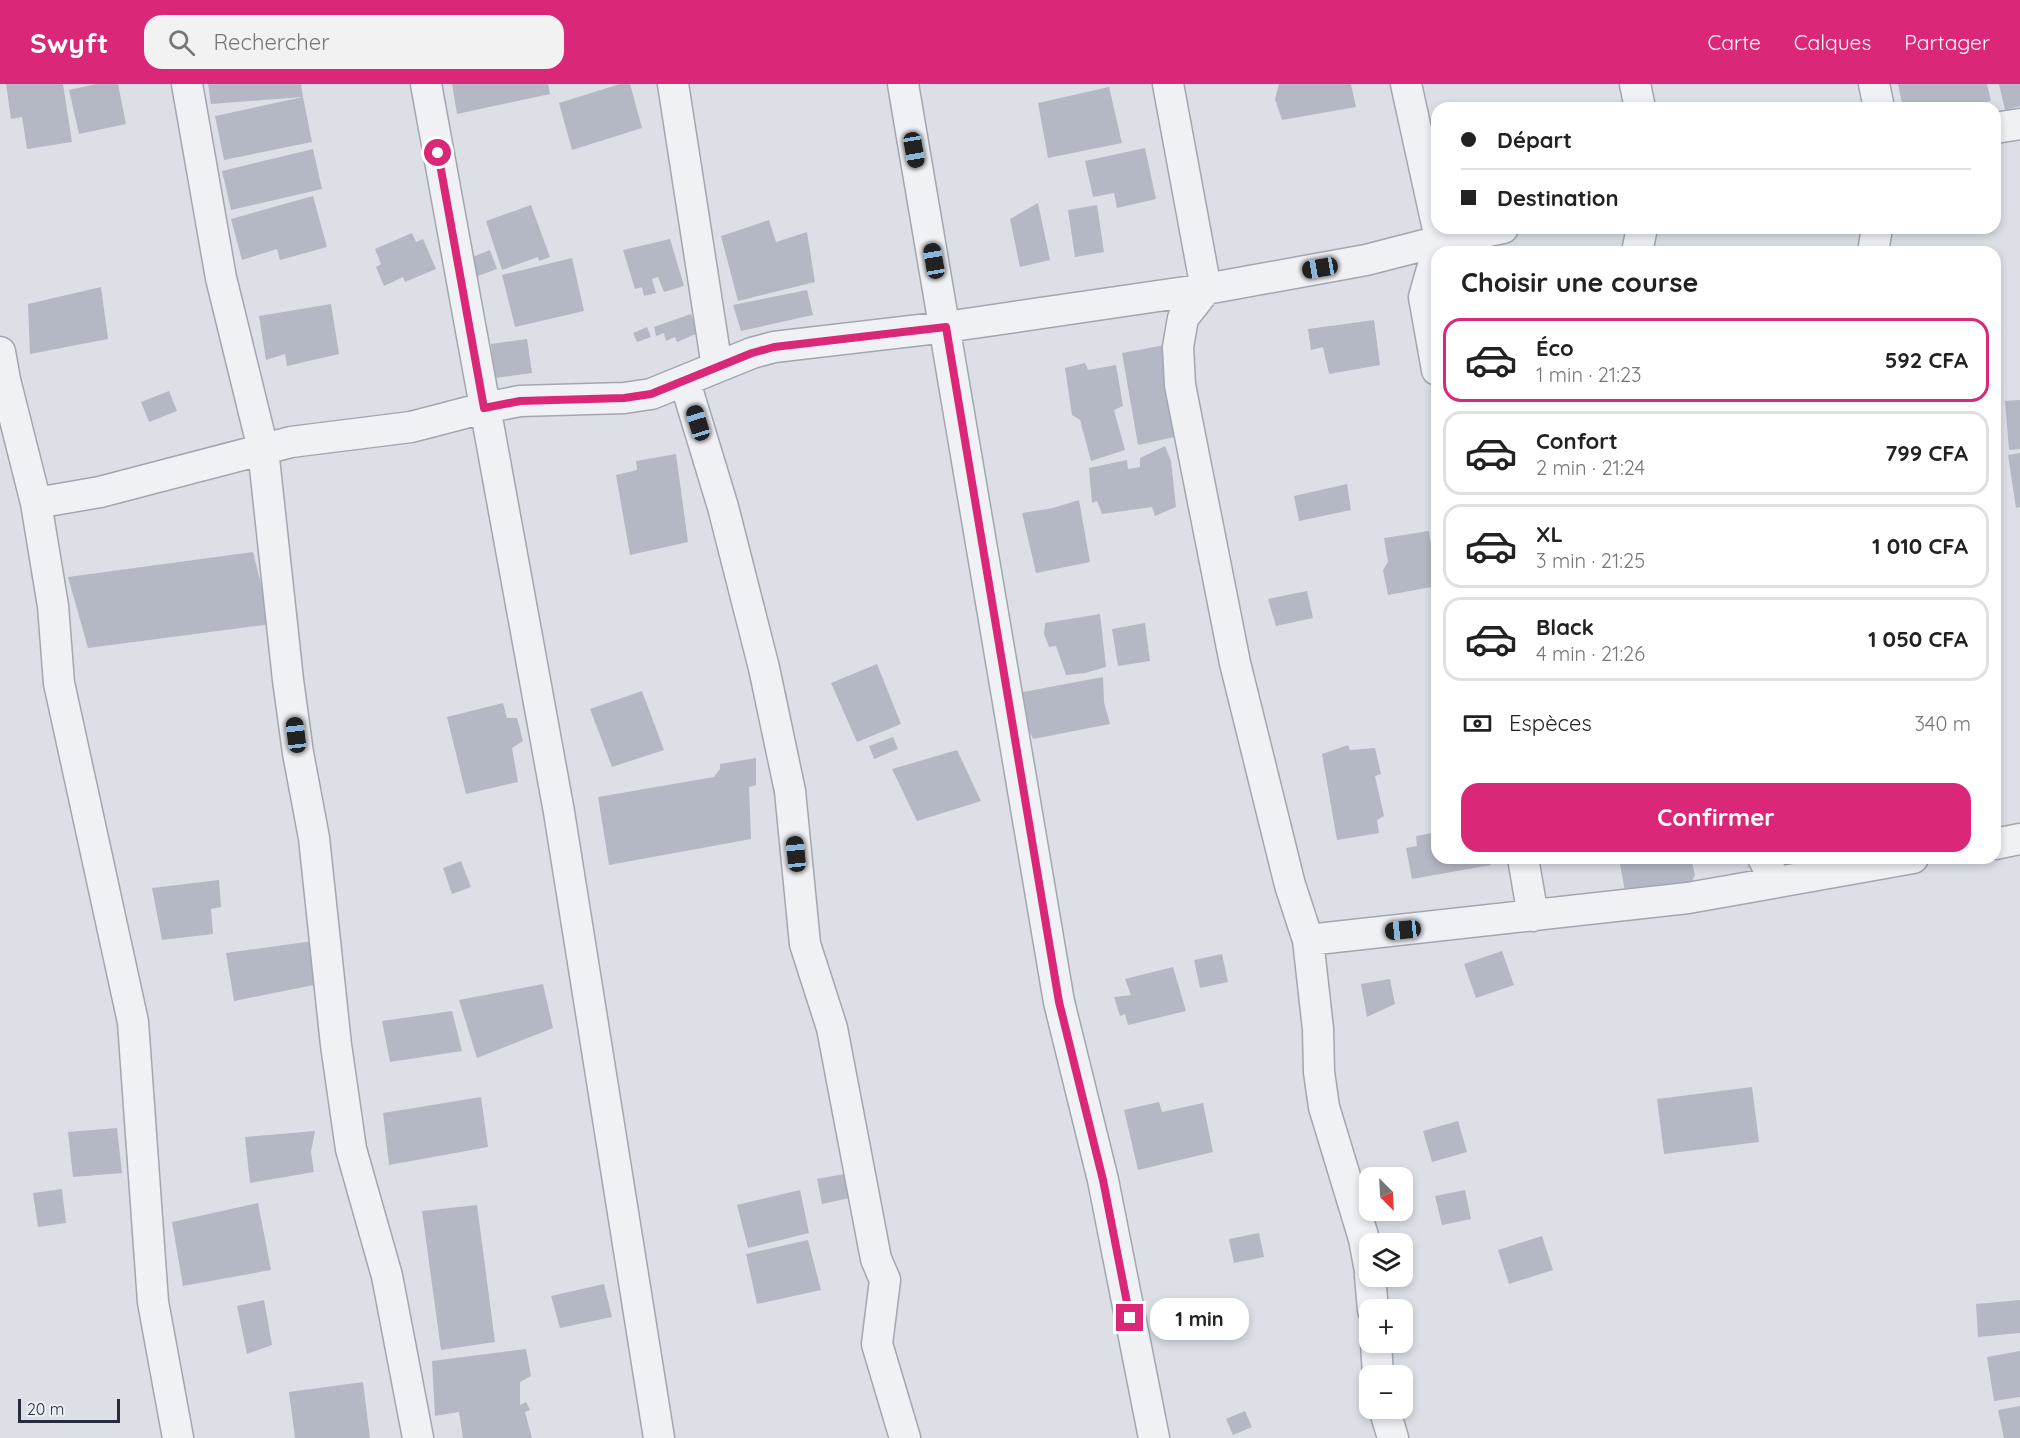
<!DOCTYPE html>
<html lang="fr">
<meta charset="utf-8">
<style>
:root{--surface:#fff;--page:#f2f2f2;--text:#222;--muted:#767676;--line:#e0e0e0;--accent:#db2777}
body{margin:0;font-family:Quicksand,sans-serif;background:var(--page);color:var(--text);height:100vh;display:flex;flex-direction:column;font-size:22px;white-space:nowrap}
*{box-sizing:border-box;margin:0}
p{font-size:20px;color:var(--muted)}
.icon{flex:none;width:33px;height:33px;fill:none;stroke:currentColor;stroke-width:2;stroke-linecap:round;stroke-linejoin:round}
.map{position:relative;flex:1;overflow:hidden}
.details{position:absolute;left:1431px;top:162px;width:570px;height:618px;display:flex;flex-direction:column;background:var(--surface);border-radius:18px;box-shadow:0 3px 9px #0003}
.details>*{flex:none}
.top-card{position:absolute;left:1431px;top:18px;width:570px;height:132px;border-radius:18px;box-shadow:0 3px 9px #0003;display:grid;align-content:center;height:132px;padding:0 30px;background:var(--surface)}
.needle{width:39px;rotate:156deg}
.buttons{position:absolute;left:1359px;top:1083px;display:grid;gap:12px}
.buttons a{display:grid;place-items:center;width:54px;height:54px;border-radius:12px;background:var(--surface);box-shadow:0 3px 9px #0003;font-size:30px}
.scale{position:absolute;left:18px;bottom:15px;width:102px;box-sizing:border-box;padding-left:6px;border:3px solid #262c3e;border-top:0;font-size:16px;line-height:21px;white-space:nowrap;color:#262c3e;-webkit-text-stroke:4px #eceff5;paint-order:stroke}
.end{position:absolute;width:27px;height:27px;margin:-14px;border:8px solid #db2777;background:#fff;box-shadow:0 0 0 3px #fff}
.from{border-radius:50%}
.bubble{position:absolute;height:42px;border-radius:18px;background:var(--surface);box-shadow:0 3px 9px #0003;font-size:20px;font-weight:700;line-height:42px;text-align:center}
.car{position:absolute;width:18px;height:36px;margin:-18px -9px;border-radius:8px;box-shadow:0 0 4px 2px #0007;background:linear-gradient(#222 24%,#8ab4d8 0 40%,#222 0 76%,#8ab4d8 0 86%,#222 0)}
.top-card b{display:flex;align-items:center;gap:21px;height:57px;font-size:22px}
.top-card b+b{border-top:2px solid var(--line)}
.top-card i{width:15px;height:15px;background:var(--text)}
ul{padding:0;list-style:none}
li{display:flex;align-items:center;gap:18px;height:84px;margin:0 12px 9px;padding:0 18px;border:3px solid var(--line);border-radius:18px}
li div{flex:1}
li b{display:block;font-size:22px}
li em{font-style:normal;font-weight:700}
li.selected{border-color:var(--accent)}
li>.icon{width:54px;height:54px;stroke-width:1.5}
h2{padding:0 30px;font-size:27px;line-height:72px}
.pay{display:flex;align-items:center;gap:15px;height:66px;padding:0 30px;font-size:22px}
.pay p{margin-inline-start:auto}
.primary-button{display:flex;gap:12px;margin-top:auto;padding:12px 30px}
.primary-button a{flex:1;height:69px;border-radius:18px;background:var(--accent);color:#fff;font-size:24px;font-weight:700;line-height:69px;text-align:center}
header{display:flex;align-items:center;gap:36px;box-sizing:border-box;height:84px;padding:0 30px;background:var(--accent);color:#fff}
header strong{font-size:28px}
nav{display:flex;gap:33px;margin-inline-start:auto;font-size:21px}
.search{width:420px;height:54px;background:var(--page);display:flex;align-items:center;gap:15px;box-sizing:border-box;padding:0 21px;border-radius:18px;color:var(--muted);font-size:22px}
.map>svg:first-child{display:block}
.building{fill:#b4b8c4}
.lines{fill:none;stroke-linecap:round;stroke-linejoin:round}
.minor-casing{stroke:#a2a6b1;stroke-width:33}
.minor{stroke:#f0f1f5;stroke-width:30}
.route{stroke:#db2777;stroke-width:8}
</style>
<header>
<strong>Swyft</strong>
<div class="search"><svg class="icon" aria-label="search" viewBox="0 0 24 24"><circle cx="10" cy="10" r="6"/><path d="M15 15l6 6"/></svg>Rechercher</div>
<nav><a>Carte</a><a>Calques</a><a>Partager</a></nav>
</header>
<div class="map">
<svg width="2020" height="1354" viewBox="0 0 2020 1354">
<rect width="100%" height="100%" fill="#dddfe7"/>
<!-- building -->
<path class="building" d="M6,0H63L72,58L27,65L22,33L11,35Z
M96,0H118L126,40L79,50L69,6Z
M208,0H301L303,13L211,20Z
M452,0H548L550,10L457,30Z
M620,0H630L642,44L572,66L559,19Z
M1279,0H1351L1356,23L1282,36L1275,15Z
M1898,0H1987L1991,17L1958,24H1903Z
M1999,0H2020V22L2005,26Z
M1109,3L1122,59L1048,74L1038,19Z
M303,13L312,58L224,76L215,32Z
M1145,64L1156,115L1117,124L1114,109L1093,113L1085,77Z
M313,65L322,105L231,126L222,87Z
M313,112L327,163L280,176L277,165L242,176L231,135Z
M1038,119L1050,176L1020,183L1010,135Z
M531,121L550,173L539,177L538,173L502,186L486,137Z
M1097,121L1104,168L1075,173L1068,126Z
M769,136L776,158L807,148L815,198L738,217L721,152Z
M412,149L416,158L423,155L436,185L405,198L403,193L384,202L376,183L381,180L375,165Z
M670,155L684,202L664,208L658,193L652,195L656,209L644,212L642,203L635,205L623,166Z
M1828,162L1829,168H1805V167Z
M490,166L497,185L478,192L470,174Z
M572,174L584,227L515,243L502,191Z
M101,203L108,255L30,270L28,220Z
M807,206L813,231L741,247L733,221Z
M331,220L339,270L287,282L285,270L266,276L259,232Z
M691,230L698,249L677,258L675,253L666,257L664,249L656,252L654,243Z
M1374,236L1380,281L1329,290L1323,263L1311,266L1308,245Z
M647,243L651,253L637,258L633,249Z
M1995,253L2001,282L1995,283Z
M527,255L532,289L495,294L491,260Z
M1165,261L1179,352L1138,361L1122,269Z
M1085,279L1088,286L1116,281L1123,322L1114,326L1125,366L1091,377L1080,336L1072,331L1065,284Z
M169,307L177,327L149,338L141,318Z
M2020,316V365L2009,366L2005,317Z
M1165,362L1171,377L1176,423L1155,432L1152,423L1102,430L1097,417L1092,419L1089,384L1127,376L1128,385L1140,383V374Z
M2020,369V423L2016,424L2008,371Z
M676,370L688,458L630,471L616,391L637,386L636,377Z
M1347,400L1351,426L1299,437L1294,412Z
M1079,416L1090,478L1036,489L1022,429L1053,424Z
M1429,447L1437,502L1388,511L1383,486L1388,478L1384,454Z
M253,468L271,540L88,564L68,493Z
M1307,507L1313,534L1276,542L1268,515Z
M1100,530L1106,583L1085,589L1066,591L1056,562L1049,563L1044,550L1045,539Z
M1145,539L1150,577L1118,582L1112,545Z
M877,580L901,640L857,658L831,599Z
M1103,593L1104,618L1110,640L1033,655L1024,635L1023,608Z
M642,607L664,666L612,683L590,625Z
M503,619L507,634H517L523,657L512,664L518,698L466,710L447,633Z
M893,653L898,665L874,675L869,662Z
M1348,661L1350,666L1375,664L1381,690L1375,692L1384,732L1377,736L1379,749L1337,756L1322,670Z
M957,666L981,717L917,737L892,685Z
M756,674V701L749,703L751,755L609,781L598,713L714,693L720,685V680Z
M1437,748V774H1489L1491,781L1412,795L1406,764L1417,762L1416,752Z
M1691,774L1695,791L1688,807L1627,818L1619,775Z
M461,777L471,803L452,810L443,784Z
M219,796L221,823L211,825L213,850L162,856L152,804Z
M313,857L319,900L234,917L226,869Z
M1502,867L1514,901L1476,914L1464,880Z
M1222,870L1228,898L1200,904L1194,876Z
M1173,883L1186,927L1128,941L1125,930L1120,932L1114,913L1131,911L1125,895Z
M1390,895L1395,920L1367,933L1361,900Z
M543,900L553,944L477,974L459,916Z
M452,927L462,967L390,978L382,937Z
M1752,1003L1759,1058L1664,1070L1657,1015Z
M481,1013L488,1063L389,1081L383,1029Z
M1159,1018L1162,1028L1203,1019L1213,1068L1138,1086L1124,1026Z
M1458,1037L1467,1068L1432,1078L1423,1047Z
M117,1044L122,1089L73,1093L68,1048Z
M315,1047L311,1068L314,1088L250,1099L245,1053Z
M849,1089L854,1113L822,1120L817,1095Z
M62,1105L66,1139L38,1143L33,1109Z
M800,1106L809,1149L748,1164L737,1121Z
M1465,1106L1471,1135L1442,1141L1435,1112Z
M258,1119L271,1186L183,1202L172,1138Z
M477,1121L495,1258L441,1266L422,1127Z
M1259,1149L1264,1173L1234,1179L1229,1155Z
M1542,1152L1553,1186L1509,1200L1498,1166Z
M808,1156L821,1206L757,1220L746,1170Z
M604,1200L612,1233L560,1244L551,1212Z
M264,1216L272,1261L247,1270L237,1222Z
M2020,1216V1249L1978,1253L1976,1220Z
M526,1265L531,1292L520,1298V1321L526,1318L530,1326L525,1328L532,1354H463L459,1328L435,1332L432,1277Z
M2020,1267V1313L1994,1317L1987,1273Z
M363,1298L370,1354H295L289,1308Z
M2020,1322V1354H2004L1998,1326Z
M1245,1327L1252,1343L1233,1351L1226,1335Z"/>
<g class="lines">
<!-- minor casing -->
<g class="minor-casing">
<path id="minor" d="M187,0L221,194L263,365L288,596L298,669L314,754L336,961L351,1065L387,1192L418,1354
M426,0L559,728L659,1354
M673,0L717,283
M903,0L1059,918L1103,1096L1154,1354
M1168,0L1206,205L1183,234L1178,263L1180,301L1235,579L1290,801L1308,856L1688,814L1913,774
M1406,0L1437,141
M1635,0L1640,24
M1874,0L1879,24
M1995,44L2020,40
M1637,168L1642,144
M1873,168L1877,144
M0,268L5,296L36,419
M1437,286L1424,213L1440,157L1438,144
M685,298L723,423L764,584L790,707L805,860L832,944L876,1175L885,1196L877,1260L905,1354
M1995,760L2020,755
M1523,774L1533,832
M1763,774L1776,798
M1308,856L1318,945L1319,988L1324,1023L1364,1155L1370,1187
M1370,1192L1373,1226
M1376,1258L1378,1292
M1384,1324L1393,1354
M178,1354L153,1218L133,938L59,599L53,522L36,419L100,408L291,358L411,343L484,324L520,317L624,314L651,310L752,269L774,263L946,243L1206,205L1366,176L1440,157L1503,144"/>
</g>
<!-- minor -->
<use href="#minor" class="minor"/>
</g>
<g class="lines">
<!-- route -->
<path class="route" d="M438,69L484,324L520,317L624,314L651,310L752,269L774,263L946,243L1059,918L1103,1096L1130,1234"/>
</g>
</svg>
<div class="buttons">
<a><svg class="needle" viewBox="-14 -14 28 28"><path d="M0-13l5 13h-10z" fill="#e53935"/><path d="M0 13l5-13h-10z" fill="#767676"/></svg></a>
<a><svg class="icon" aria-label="layers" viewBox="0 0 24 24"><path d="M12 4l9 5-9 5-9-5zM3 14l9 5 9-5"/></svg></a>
<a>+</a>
<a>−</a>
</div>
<div class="scale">20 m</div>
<i class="end from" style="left:438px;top:69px"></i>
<i class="end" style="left:1130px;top:1234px"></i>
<div class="bubble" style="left:1150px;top:1214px;width:99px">1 min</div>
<i class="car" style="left:914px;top:66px;rotate:170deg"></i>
<i class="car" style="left:934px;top:177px;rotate:350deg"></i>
<i class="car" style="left:1320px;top:184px;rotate:260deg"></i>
<i class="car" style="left:698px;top:339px;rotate:343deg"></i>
<i class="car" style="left:296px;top:651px;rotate:353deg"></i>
<i class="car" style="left:796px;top:770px;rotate:354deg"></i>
<i class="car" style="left:1403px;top:846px;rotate:264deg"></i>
<div class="top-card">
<b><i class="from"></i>Départ</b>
<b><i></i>Destination</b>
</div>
<section class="details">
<h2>Choisir une course</h2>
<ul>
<li class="selected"><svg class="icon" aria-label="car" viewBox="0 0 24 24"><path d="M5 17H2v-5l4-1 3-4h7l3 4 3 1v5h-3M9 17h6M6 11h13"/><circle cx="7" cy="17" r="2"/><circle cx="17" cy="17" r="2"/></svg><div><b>Éco</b><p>1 min · 21:23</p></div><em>592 CFA</em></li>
<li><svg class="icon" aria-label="car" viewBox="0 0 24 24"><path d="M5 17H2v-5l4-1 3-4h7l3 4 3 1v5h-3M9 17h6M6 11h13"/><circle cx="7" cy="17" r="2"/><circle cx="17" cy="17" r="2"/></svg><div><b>Confort</b><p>2 min · 21:24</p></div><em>799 CFA</em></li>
<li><svg class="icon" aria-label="car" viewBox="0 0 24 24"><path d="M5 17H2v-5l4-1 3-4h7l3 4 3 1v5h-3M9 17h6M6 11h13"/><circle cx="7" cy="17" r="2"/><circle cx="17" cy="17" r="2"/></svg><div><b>XL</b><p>3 min · 21:25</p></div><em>1 010 CFA</em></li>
<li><svg class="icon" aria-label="car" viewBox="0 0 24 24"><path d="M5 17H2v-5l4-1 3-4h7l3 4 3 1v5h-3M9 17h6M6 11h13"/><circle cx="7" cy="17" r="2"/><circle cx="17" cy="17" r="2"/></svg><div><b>Black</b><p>4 min · 21:26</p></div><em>1 050 CFA</em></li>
</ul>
<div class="pay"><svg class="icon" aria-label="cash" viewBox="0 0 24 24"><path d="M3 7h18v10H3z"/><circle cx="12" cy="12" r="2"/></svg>Espèces<p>340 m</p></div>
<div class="primary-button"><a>Confirmer</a></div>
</section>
</div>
